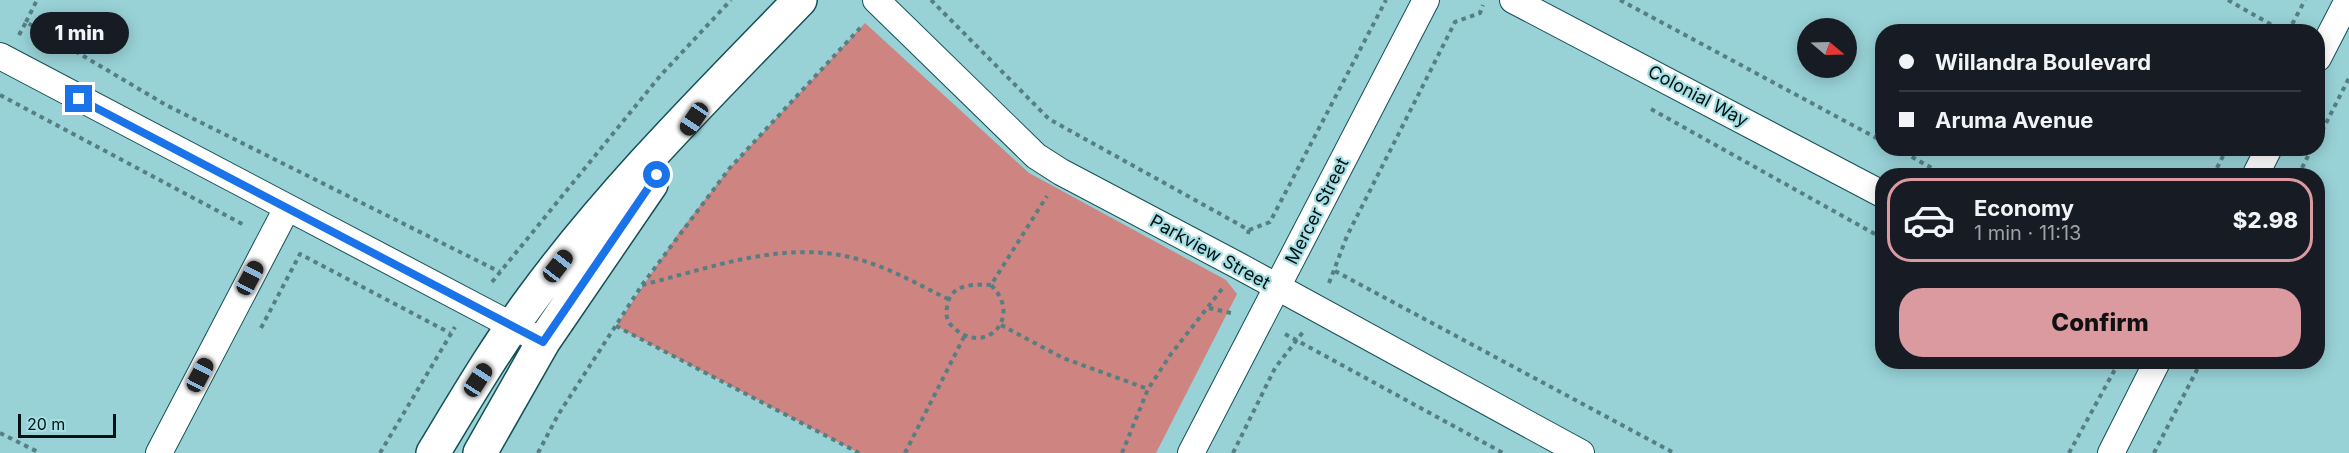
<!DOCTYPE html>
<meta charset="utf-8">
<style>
:root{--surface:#171b24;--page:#242831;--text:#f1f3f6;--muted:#9ea1a6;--line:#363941;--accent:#da9aa0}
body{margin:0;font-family:Inter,sans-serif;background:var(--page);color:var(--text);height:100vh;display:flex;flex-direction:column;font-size:22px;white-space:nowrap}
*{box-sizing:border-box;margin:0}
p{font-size:20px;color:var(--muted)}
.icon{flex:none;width:33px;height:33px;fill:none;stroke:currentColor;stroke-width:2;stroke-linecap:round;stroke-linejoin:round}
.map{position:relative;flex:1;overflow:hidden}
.drawer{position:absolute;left:1875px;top:168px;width:450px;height:201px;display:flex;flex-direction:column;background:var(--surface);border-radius:24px;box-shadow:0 3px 15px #0003}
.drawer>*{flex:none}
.top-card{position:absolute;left:1875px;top:24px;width:450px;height:132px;border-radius:24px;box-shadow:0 3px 15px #0003;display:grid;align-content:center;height:132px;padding:0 24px;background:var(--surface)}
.needle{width:39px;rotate:109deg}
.tools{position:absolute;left:1797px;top:18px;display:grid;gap:12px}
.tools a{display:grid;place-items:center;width:60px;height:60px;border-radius:50%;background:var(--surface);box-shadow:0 3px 15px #0003;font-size:30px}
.scale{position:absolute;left:18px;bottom:15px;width:98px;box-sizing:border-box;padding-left:6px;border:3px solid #001113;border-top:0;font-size:16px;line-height:21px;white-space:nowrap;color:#001113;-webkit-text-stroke:4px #a5dfe4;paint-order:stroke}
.end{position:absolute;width:27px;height:27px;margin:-14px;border:8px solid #1a73e8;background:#fff;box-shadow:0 0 0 3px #fff}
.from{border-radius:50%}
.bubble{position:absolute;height:42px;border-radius:21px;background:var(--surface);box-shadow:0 3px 15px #0003;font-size:20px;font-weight:800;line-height:42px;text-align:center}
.car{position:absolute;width:18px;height:36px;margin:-18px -9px;border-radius:8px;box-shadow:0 0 4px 2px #0007;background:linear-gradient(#222 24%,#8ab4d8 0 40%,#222 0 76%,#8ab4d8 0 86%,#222 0)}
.top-card b{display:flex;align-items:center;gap:21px;height:57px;font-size:22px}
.top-card b+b{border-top:2px solid var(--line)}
.top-card i{width:15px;height:15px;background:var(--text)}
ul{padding:10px 0 0;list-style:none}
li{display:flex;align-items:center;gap:18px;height:84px;margin:0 12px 9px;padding:0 12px;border:3px solid var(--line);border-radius:24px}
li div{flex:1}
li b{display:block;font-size:22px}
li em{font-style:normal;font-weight:800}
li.active{border-color:var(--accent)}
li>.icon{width:54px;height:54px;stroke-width:1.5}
.action{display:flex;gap:12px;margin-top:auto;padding:12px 24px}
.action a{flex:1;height:69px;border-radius:24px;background:var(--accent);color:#111;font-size:24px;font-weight:800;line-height:69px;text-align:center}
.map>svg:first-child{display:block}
.green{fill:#ce8480}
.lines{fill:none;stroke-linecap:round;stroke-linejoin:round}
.minor-casing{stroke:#145055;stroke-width:28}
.tertiary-casing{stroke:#145055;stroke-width:36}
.path{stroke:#567f82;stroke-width:4;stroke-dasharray:4.5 4.5;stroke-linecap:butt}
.minor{stroke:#fff;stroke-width:26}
.tertiary{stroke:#fff;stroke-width:33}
.route{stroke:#1a73e8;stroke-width:8}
.labels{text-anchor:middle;stroke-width:4.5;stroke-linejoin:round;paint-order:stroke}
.street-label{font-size:18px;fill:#001113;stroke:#a5dfe4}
</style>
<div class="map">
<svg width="2349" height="453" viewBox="0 0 2349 453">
<rect width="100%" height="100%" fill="#98d2d7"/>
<!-- green -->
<path class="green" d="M865,23L1029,173L1226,280L1237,294L1156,453H859L616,326L680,231L729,169Z"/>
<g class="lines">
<!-- minor casing -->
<g class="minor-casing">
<path id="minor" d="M876,0L1036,156L1061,172L1239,266L1581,453
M1513,0L1882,194
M0,56L530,335
M2318,58L2348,0
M2255,176L2269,148
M159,453L287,208
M1191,453L1426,0
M2111,453L2157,362"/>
</g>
<!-- tertiary casing -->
<g class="tertiary-casing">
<path id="tertiary" d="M433,453C464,402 495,349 531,300C610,192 707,96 800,0
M480,453L543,342L651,184"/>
</g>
<!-- path -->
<path class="path" d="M931,0L1049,119L1249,230L1247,237
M1620,0L1882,141
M2228,0L2284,32
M26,22L37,0
M2288,32L2305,0
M19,35L26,22L166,105L500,272
M0,95L246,226
M1651,109L1882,238
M2318,139L2349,78
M1896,148L1946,176
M2213,176L2227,148
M2298,176L2312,148
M1249,230L1270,222L1386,0
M1335,271L1674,453
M492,282L660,76L731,0
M1329,283L1347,236L1455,22L1480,13L1483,5
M642,285C719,266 794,235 873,264C899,273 923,287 948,299
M991,285C972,284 950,284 947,307C946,313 946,320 951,325C982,359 1025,319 991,285L1047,196
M1209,308L1231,313
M1001,325L1063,358L1148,389
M616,326L859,453
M261,328L300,254L450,333
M1285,334L1503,453
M2103,362L2116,368
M0,433L40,453
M380,453L455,327
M538,453L558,415L642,285L729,169L861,27
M905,453L965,335
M1122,453L1148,389L1171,354L1222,289
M1233,453L1275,368L1303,332
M2069,453L2119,362
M2154,453L2201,362"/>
<!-- minor -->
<use href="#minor" class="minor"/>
<!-- tertiary -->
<use href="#tertiary" class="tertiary"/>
</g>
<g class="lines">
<!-- route -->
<path class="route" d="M79,99L543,342L657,175"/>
</g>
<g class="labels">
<!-- street labels -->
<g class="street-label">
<text transform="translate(1698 96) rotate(28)" y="6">Colonial Way</text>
<text transform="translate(1317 211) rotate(-63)" y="6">Mercer Street</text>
<text transform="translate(1210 252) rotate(29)" y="6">Parkview Street</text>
</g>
</g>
</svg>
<div class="tools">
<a><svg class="needle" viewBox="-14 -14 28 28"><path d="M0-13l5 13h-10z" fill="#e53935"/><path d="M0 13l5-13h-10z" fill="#9ea1a6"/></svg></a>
</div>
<div class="scale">20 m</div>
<i class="end from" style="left:657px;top:175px"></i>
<i class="end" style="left:79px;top:99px"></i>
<div class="bubble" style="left:30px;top:12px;width:99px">1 min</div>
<i class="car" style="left:694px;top:119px;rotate:214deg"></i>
<i class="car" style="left:558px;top:266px;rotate:38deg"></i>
<i class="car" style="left:250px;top:278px;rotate:28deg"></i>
<i class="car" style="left:200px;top:375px;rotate:28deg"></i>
<i class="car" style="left:478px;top:380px;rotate:33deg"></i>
<div class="top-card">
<b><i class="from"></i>Willandra Boulevard</b>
<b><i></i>Aruma Avenue</b>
</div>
<section class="drawer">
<ul>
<li class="active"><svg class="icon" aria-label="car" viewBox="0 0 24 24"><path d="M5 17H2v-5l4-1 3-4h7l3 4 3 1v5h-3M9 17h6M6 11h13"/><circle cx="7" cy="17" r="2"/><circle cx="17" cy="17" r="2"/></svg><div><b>Economy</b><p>1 min · 11:13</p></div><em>$2.98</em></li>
</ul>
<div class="action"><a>Confirm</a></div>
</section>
</div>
